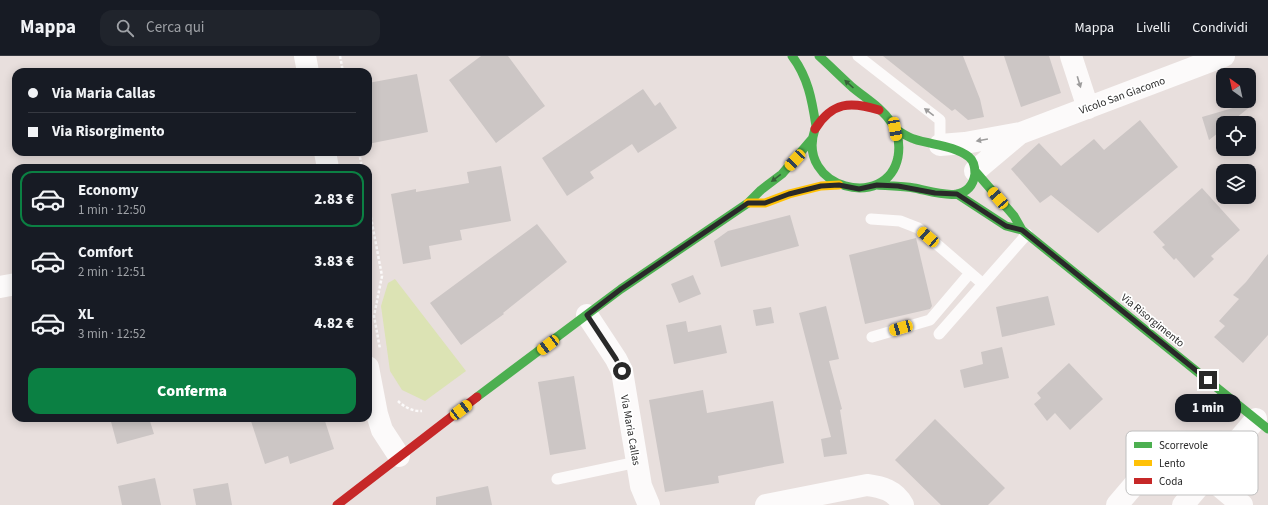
<!DOCTYPE html>
<html lang="it">
<meta charset="utf-8">
<style>
:root{--surface:#171b24;--page:#20242c;--text:#f1f3f6;--muted:#9ea1a6;--line:#363941;--accent:#0b8043}
body{margin:0;font-family:"Source Sans 3",sans-serif;background:var(--page);color:var(--text);height:100vh;display:flex;flex-direction:column;font-size:15px;white-space:nowrap}
*{box-sizing:border-box;margin:0}
p{font-size:13px;color:var(--muted)}
.icon{flex:none;width:22px;height:22px;fill:none;stroke:currentColor;stroke-width:2;stroke-linecap:round;stroke-linejoin:round}
.map{position:relative;flex:1;overflow:hidden}
.details{position:absolute;left:12px;top:108px;width:360px;height:258px;display:flex;flex-direction:column;background:var(--surface);border-radius:12px;box-shadow:0 2px 10px #0003}
.details>*{flex:none}
.hud{position:absolute;left:12px;top:12px;width:360px;height:88px;border-radius:12px;box-shadow:0 2px 10px #0003;display:grid;align-content:center;height:88px;padding:0 16px;background:var(--surface)}
.needle{width:26px;rotate:327deg}
.buttons{position:absolute;left:1216px;top:12px;display:grid;gap:8px}
.buttons a{display:grid;place-items:center;width:40px;height:40px;border-radius:8px;background:var(--surface);box-shadow:0 2px 10px #0003;font-size:20px}
.end{position:absolute;width:18px;height:18px;margin:-9px;border:5px solid #292929;background:#fff;box-shadow:0 0 0 2px #fff}
.from{border-radius:50%}
.bubble{position:absolute;height:28px;border-radius:12px;background:var(--surface);box-shadow:0 2px 10px #0003;font-size:13px;font-weight:800;line-height:28px;text-align:center}
.car{position:absolute;width:12px;height:24px;margin:-12px -6px;border-radius:5px;box-shadow:0 0 3px 1px #0007;background:linear-gradient(#f5c518 24%,#345 0 40%,#f5c518 0 76%,#345 0 86%,#f5c518 0)}
.hud b{display:flex;align-items:center;gap:14px;height:38px;font-size:15px}
.hud b+b{border-top:1px solid var(--line)}
.hud i{width:10px;height:10px;background:var(--text)}
ul{padding:7px 0 0;list-style:none}
li{display:flex;align-items:center;gap:12px;height:56px;margin:0 8px 6px;padding:0 8px;border:2px solid transparent;border-radius:12px}
li div{flex:1}
li b{display:block;font-size:15px}
li em{font-style:normal;font-weight:800}
li.selected{border-color:var(--accent)}
li>.icon{width:36px;height:36px;stroke-width:1.5}
.cta{display:flex;gap:8px;margin-top:auto;padding:8px 16px}
.cta a{flex:1;height:46px;border-radius:12px;background:var(--accent);color:#fff;font-size:16px;font-weight:800;line-height:46px;text-align:center}
header{display:flex;align-items:center;gap:24px;box-sizing:border-box;height:56px;padding:0 20px;background:var(--surface);border-bottom:1px solid var(--line)}
header strong{font-size:19px}
nav{display:flex;gap:22px;margin-inline-start:auto;font-size:14px}
.search{width:280px;height:36px;background:var(--page);display:flex;align-items:center;gap:10px;box-sizing:border-box;padding:0 14px;border-radius:12px;color:var(--muted);font-size:15px}
.map>svg:first-child{display:block}
.green{fill:#dce3b4}
.building{fill:#ccc6c5}
.lines{fill:none;stroke-linecap:round;stroke-linejoin:round}
.path{stroke:#fcfafa;stroke-width:2.5;stroke-dasharray:3 2;stroke-linecap:butt}
.lane{stroke:#fcfafa;stroke-width:11}
.street{stroke:#fcfafa;stroke-width:22}
.fast{stroke:#4caf50;stroke-width:9}
.slow{stroke:#ffc107;stroke-width:9}
.jam{stroke:#c62828;stroke-width:9}
.oneway{fill:#9d9c9c}
.oneway2{fill:#375f39}
.route{stroke:#292929;stroke-width:5}
.labels{text-anchor:middle;stroke-width:3.5;stroke-linejoin:round;paint-order:stroke}
.street-label{font-size:11px;fill:#292929;stroke:#fff}
.key{fill:#fff;stroke:#bfbfbf;stroke-width:1}
.key-label{font-size:11px;fill:#292929}
</style>
<header>
<strong>Mappa</strong>
<div class="search"><svg class="icon" aria-label="search" viewBox="0 0 24 24"><circle cx="10" cy="10" r="6"/><path d="M15 15l6 6"/></svg>Cerca qui</div>
<nav><a>Mappa</a><a>Livelli</a><a>Condividi</a></nav>
</header>
<div class="map">
<svg width="1268" height="449" viewBox="0 0 1268 449">
<rect width="100%" height="100%" fill="#e8dfdd"/>
<!-- green -->
<path class="green" d="M395,223L466,315L425,345L402,334L390,315L381,250L388,227Z"/>
<!-- building -->
<path class="building" d="M481,0H508L545,50L496,87L449,24Z
M883,0H963L980,43L984,61L968,64L955,53L952,55Z
M1004,0H1049L1061,37L1021,51Z
M417,18L428,76L368,88V27Z
M643,33L655,50L660,46L677,72L638,97L632,88L590,116L594,122L567,140L542,102Z
M1257,45L1230,67H1223V73L1209,84L1202,61Z
M1140,64L1178,111L1098,177L1051,139L1040,147L1011,113L1039,87L1061,110L1094,83L1104,94Z
M501,110L511,165L460,174L462,184L429,190L431,203L403,208L391,138L416,133V136L469,127L467,116Z
M1202,132L1240,174L1211,200L1214,203L1194,222L1176,202L1174,204L1162,191L1165,189L1153,176Z
M790,159L799,190L721,211L714,185L728,175Z
M537,168L567,206L503,257L504,258L461,289L430,247Z
M916,182L932,250L930,253L865,268L849,199Z
M1268,198V279L1243,307L1214,281L1225,270L1219,265L1239,243L1233,239L1246,226Z
M693,219L701,238L679,247L671,228Z
M1048,240L1055,269L1002,281L996,251Z
M826,250L839,303L829,305L842,353L840,354L847,398L824,401L821,383L831,381L799,257Z
M771,251L774,267L756,270L753,254Z
M686,265L688,276L721,269L727,297L674,308L666,269Z
M1002,291L1009,322L964,332L960,314L983,308L981,296Z
M1069,307L1103,343L1070,374L1055,357L1047,365L1034,348L1041,342L1037,337Z
M574,320L586,393L550,399L538,326Z
M703,334L707,357L773,345L784,407L718,420L719,427L665,436L649,344Z
M110,362H149L154,378L117,388Z
M250,362H324L334,393L290,408L288,400L265,408Z
M935,363L1005,432L988,449H941L895,404Z
M155,422L161,449H122L118,430Z
M228,427L232,449H196L193,433Z
M488,430L492,449H436V441Z"/>
<g class="lines">
<!-- path -->
<path class="path" d="M340,0L343,16
M359,96L362,112
M368,146L382,220L374,260L380,293
M398,345C404,351 414,356 422,355"/>
<!-- lane -->
<path class="lane" d="M858,0L940,64V89
M871,163L900,165L918,172L983,228
M939,278L1027,178
M872,281L930,264L970,217
M557,423L637,406"/>
<!-- street -->
<path class="street" d="M305,0L308,16
M1071,0L1088,52
M940,89L965,87L1021,77L1224,0
M325,96L328,112
M975,115L1019,78
M0,231L16,228
M587,259L616,303L622,315L641,430L649,449
M368,311L377,358L382,374L399,400
M766,449L867,429C882,431 895,434 903,449
M1117,449L1169,388L1242,449
M1183,449L1256,363"/>
<!-- fast -->
<path class="fast" d="M792,0C808,21 812,44 816,70
M815,73C795,132 887,156 898,101C900,89 898,76 891,66C881,51 865,42 852,31C841,21 830,10 819,0
M975,115L1014,160L1022,174L1268,373
M877,129C889,130 902,130 914,132C935,136 970,150 975,118C975,112 974,105 969,101C954,89 931,89 914,83C907,81 901,76 895,73
M957,138L1006,170L1022,174
M477,341L621,233L748,147L761,134L782,118L812,83"/>
<!-- slow -->
<path class="slow" d="M748,147H765L789,138L821,130L839,129"/>
<!-- jam -->
<path class="jam" d="M815,73C832,46 850,45 879,54
M337,449L477,341"/>
</g>
<!-- one-way arrows -->
<defs><path id="oneway-solid" d="M-6-.8H1V-3.2L6.5 0L1 3.2V.8H-6Z"/></defs>
<g class="oneway">
<use href="#oneway-solid" transform="translate(1079 26) rotate(73)"/>
<use href="#oneway-solid" transform="translate(929 56) rotate(-142)"/>
<use href="#oneway-solid" transform="translate(982 84) rotate(170)"/>
</g>
<g class="oneway2">
<use href="#oneway-solid" transform="translate(849 28) rotate(-138)"/>
<use href="#oneway-solid" transform="translate(776 122) rotate(143)"/>
</g>
<g class="lines">
<!-- route -->
<path class="route" d="M622,315L616,303L587,259L621,233L748,147H765L789,138L821,130L839,129L859,133L877,129L898,130L935,137L957,138L1006,170L1022,174L1208,324"/>
</g>
<g class="labels">
<!-- street labels -->
<g class="street-label">
<text transform="translate(1122 39) rotate(-20)" y="4">Vicolo San Giacomo</text>
<text transform="translate(1153 264) rotate(39)" y="4">Via Risorgimento</text>
<text transform="translate(631 374) rotate(80)" y="4">Via Maria Callas</text>
</g>
</g>
<!-- legend -->
<rect x="1126" y="375" width="132" height="64" rx="6" class="key"/>
<rect x="1134" y="386" width="18" height="6" fill="#4caf50"/>
<rect x="1134" y="404" width="18" height="6" fill="#ffc107"/>
<rect x="1134" y="422" width="18" height="6" fill="#c62828"/>
<g class="key-label">
<text x="1159" y="393">Scorrevole</text>
<text x="1159" y="411">Lento</text>
<text x="1159" y="429">Coda</text>
</g>
</svg>
<div class="buttons">
<a><svg class="needle" viewBox="-14 -14 28 28"><path d="M0-13l5 13h-10z" fill="#e53935"/><path d="M0 13l5-13h-10z" fill="#9ea1a6"/></svg></a>
<a><svg class="icon" aria-label="locate" viewBox="0 0 24 24"><circle cx="12" cy="12" r="6"/><path d="M12 2v4M12 18v4M2 12h4M18 12h4"/></svg></a>
<a><svg class="icon" aria-label="layers" viewBox="0 0 24 24"><path d="M12 4l9 5-9 5-9-5zM3 14l9 5 9-5"/></svg></a>
</div>
<i class="end from" style="left:622px;top:315px"></i>
<i class="end" style="left:1208px;top:324px"></i>
<div class="bubble" style="left:1175px;top:338px;width:66px">1 min</div>
<i class="car" style="left:895px;top:73px;rotate:170deg"></i>
<i class="car" style="left:795px;top:104px;rotate:223deg"></i>
<i class="car" style="left:998px;top:142px;rotate:319deg"></i>
<i class="car" style="left:928px;top:181px;rotate:311deg"></i>
<i class="car" style="left:901px;top:272px;rotate:254deg"></i>
<i class="car" style="left:548px;top:289px;rotate:233deg"></i>
<i class="car" style="left:461px;top:354px;rotate:53deg"></i>
<div class="hud">
<b><i class="from"></i>Via Maria Callas</b>
<b><i></i>Via Risorgimento</b>
</div>
<section class="details">
<ul>
<li class="selected"><svg class="icon" aria-label="car" viewBox="0 0 24 24"><path d="M5 17H2v-5l4-1 3-4h7l3 4 3 1v5h-3M9 17h6M6 11h13"/><circle cx="7" cy="17" r="2"/><circle cx="17" cy="17" r="2"/></svg><div><b>Economy</b><p>1 min · 12:50</p></div><em>2.83 €</em></li>
<li><svg class="icon" aria-label="car" viewBox="0 0 24 24"><path d="M5 17H2v-5l4-1 3-4h7l3 4 3 1v5h-3M9 17h6M6 11h13"/><circle cx="7" cy="17" r="2"/><circle cx="17" cy="17" r="2"/></svg><div><b>Comfort</b><p>2 min · 12:51</p></div><em>3.83 €</em></li>
<li><svg class="icon" aria-label="car" viewBox="0 0 24 24"><path d="M5 17H2v-5l4-1 3-4h7l3 4 3 1v5h-3M9 17h6M6 11h13"/><circle cx="7" cy="17" r="2"/><circle cx="17" cy="17" r="2"/></svg><div><b>XL</b><p>3 min · 12:52</p></div><em>4.82 €</em></li>
</ul>
<div class="cta"><a>Conferma</a></div>
</section>
</div>
